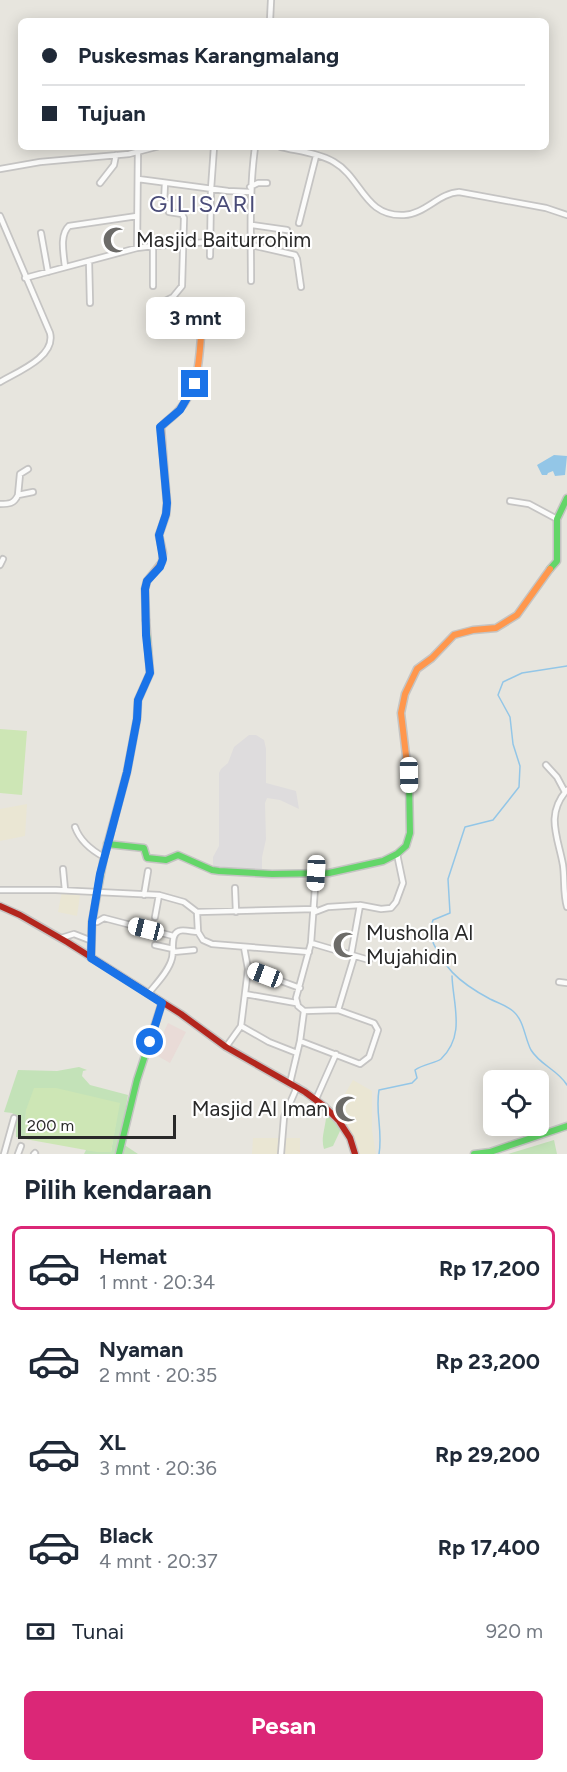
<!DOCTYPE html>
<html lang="id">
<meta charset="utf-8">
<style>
:root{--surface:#fff;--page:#f2f2f3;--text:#1f2937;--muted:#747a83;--line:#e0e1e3;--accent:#db2777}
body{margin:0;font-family:Figtree,sans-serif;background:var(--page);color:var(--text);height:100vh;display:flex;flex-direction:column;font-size:22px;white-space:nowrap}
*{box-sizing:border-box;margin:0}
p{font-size:20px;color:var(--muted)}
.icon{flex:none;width:33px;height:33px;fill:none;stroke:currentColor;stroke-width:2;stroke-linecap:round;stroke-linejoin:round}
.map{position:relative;height:1154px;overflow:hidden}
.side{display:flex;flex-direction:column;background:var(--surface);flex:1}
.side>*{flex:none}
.hud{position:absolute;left:18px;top:18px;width:531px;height:132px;border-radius:9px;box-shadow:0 3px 15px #0003;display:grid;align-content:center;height:132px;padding:0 24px;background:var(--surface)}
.buttons{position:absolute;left:483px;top:1070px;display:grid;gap:12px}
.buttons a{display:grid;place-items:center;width:66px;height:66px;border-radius:9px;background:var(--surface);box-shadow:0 3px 15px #0003;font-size:30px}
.scale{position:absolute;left:18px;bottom:15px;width:158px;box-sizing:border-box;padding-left:6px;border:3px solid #292929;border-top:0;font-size:16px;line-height:21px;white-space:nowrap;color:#292929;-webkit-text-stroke:4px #fff;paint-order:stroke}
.end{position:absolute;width:27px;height:27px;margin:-14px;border:8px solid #1a73e8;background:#fff;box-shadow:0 0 0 3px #fff}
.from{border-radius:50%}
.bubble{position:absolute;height:42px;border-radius:9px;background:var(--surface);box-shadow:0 3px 15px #0003;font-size:20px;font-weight:700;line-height:42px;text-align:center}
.car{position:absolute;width:18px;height:36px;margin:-18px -9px;border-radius:8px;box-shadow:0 0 4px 2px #0007;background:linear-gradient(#fff 24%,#345 0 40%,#fff 0 76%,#345 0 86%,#fff 0)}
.hud b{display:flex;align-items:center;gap:21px;height:57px;font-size:22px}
.hud b+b{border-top:2px solid var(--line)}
.hud i{width:15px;height:15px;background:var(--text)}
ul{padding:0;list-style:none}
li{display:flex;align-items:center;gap:18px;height:84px;margin:0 12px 9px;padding:0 12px;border:3px solid transparent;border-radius:9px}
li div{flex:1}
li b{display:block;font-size:22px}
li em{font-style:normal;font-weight:700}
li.on{border-color:var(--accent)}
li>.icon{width:54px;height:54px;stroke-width:1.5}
h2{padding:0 24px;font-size:27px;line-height:72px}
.pay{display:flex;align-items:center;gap:15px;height:66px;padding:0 24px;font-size:22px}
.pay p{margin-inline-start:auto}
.primary-button{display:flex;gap:12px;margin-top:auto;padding:12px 24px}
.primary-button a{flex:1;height:69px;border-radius:9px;background:var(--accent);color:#fff;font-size:24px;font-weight:700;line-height:69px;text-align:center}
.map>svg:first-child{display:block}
.industrial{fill:#dedcdd}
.education{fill:#eae6d3}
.medical{fill:#e9dbd7}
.green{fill:#c3e2b8}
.pitch{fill:#cde6b5}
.water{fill:#93c6e7}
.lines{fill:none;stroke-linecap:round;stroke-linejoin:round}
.stream{stroke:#93c6e7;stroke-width:1.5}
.street-casing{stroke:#c5c4c3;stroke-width:8}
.fast-casing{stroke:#c5c4c3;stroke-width:9}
.slow-casing{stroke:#c5c4c3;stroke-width:9}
.jam-casing{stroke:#c5c4c3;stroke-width:9}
.street{stroke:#fbfbfa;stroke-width:4.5}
.fast{stroke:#63d668;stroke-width:6}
.slow{stroke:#ff974d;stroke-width:6}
.jam{stroke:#b3261e;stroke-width:6}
.route{stroke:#1a73e8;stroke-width:8}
.labels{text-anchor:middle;stroke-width:4.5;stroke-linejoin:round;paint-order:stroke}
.poi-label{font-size:21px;fill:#292929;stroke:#fff;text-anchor:start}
.quarter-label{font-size:24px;letter-spacing:1.5px;fill:#4a4c78;stroke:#fff}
</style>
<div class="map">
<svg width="567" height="1154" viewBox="0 0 567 1154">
<rect width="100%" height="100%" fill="#e7e5de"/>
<!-- industrial -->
<path class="industrial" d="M249,735H256L264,740L266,749V783L296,791L299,809L280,800L267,798L265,803L266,839L262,857V873L213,870V857L219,846V773L221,769L228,763L234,747Z"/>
<!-- education -->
<path class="education" d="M27,804L25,836L0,841V809Z
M62,891L80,895L77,916L58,912Z
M353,1080L372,1091V1130L376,1154H359L350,1135L335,1111Z
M253,1138H300V1154H252Z"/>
<!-- medical -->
<path class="medical" d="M168,1023L186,1032L170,1063L156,1055L164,1040L161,1038Z"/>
<!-- green -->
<path class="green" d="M79,1067L87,1070L83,1071L82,1076L90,1085L128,1095L120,1142L138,1154H84L86,1150L111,1152L119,1103L26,1110L25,1139L16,1137V1116L12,1113L4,1112L18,1070L57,1071Z
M330,1108L335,1111L346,1129L340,1131L333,1146L324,1149C320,1137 327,1125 326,1112Z
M554,1140L557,1154H508Z"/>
<!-- pitch -->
<path class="pitch" d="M0,729L27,731L22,795L0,793Z
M34,1088H56L120,1103L111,1152H97L25,1139L26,1110Z"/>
<!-- water -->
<path class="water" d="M554,455L567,456L565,475L555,476L553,471L548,473L547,475H542L537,465Z"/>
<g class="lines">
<!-- stream -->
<path class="stream" d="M567,666L522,673L503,682L498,695L510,717L513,744L520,766L519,787L493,820L465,827L448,879L450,913L433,920L429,933C442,967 458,982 490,999C498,1003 508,1006 514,1012C524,1021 525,1039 531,1050C540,1065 558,1070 567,1085
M379,1154C383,1130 375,1113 379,1090L412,1083L417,1078L415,1070C423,1064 436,1063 441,1059C466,1035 453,1005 452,976"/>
<!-- street casing -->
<g class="street-casing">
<path id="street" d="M270,21L271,0
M281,147C297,151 319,153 334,162C362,178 364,217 404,215C425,214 439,193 459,192L546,208L567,215
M0,169L40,162L129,154L156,147
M138,179L228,191L250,192
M100,183L114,165L116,155
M250,187L258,183H267
M0,216L50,333C56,357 17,372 0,382
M299,223L316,156
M252,225L287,230
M41,233L48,272
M153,246V286
M137,248L138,147
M210,256L211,189L214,147
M89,261L90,303
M65,267C64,255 59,235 69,226L137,216
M25,278L137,248L153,246L209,242L251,245L295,255L297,259L301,287
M251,281C251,236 249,192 255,147
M163,302L173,297L182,286L184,218L182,214L169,212L170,204L164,203L165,183
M18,495L20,474L28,469
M510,501L529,504L557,519
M0,504C9,504 14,504 18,495L33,492
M0,565L3,559
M546,765L557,777L565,792
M567,790C545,815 558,837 563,865C565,879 563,893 567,907
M75,827C80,841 91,850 104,857
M63,869L65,890
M235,888L236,912
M0,890H56L159,895L184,902L197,912L315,909
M144,895L148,871
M197,912L198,932
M315,912L328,907L360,905L381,909L391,908L396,902L403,883L397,854
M155,917L159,895
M92,922H97L104,918L173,936
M198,932L203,940L212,944L309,952
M61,938L74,934L92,941
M311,943L369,960
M155,945L173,949
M173,952L194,950
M351,955L360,905
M248,969L300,988
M559,982L567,983
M148,994C156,984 169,971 172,958C174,950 170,934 179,931C183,929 193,932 198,932
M245,994L296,1003
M338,1010L354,957
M241,1026L269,1042L297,1053
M300,1041L360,1064L369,1057L378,1030L374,1023L338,1010L304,1011
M226,1047L241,1026L248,969L244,947
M290,1083L300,1041L304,1011L298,1006L296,998L311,943L316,874
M316,1099L336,1054
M4,1154L14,1118
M18,1154L21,1146
M34,1154L35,1153
M281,1154L284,1117L297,1087"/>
</g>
<!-- fast casing -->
<g class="fast-casing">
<path id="fast" d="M550,569L557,561V519L567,498
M107,844L144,848L147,858L166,860L178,855L212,870L219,871L272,874L329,873L383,861L397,854L406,846L410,833L409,781
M91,958L92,922L104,857L127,772L137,719L138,700L150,673L146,620
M119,1154L137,1080L162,1003
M474,1154L490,1152L567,1126"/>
</g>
<!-- slow casing -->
<g class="slow-casing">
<path id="slow" d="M146,620L145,589L147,581L162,562L163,553L159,535L166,515L167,503L161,427C166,421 173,417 178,411C198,390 199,363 201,336
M409,781L401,713L405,694L417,669L432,658L454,635L473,630L496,628L517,615L550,569"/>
</g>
<!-- jam casing -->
<g class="jam-casing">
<path id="jam" d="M0,906L20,915L67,942L181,1014L226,1047L305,1092L324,1106L339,1121L350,1138L355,1154"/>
</g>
<!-- street -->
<use href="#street" class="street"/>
<!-- fast -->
<use href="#fast" class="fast"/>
<!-- slow -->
<use href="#slow" class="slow"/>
<!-- jam -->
<use href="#jam" class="jam"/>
</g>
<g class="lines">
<!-- route -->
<path class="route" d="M150,1042L162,1003L91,958L92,922L100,874L127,772L137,719L138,700L150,673L146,635L145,589L147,581L160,567L163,559L159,535L166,514L167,503L160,427L180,410L195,384"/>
</g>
<!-- icons -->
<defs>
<g id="mosque-bare" transform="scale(2.07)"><path d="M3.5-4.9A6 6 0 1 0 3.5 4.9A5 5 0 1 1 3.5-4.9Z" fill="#6c6b68" stroke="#fff" stroke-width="2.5" paint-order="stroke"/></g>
</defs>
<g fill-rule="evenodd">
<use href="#mosque-bare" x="116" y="240"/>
<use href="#mosque-bare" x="346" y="945"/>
<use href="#mosque-bare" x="348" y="1109"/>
</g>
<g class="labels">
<!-- poi labels -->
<g class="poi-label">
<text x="136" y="247">Masjid Baiturrohim</text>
<text x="366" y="940">Musholla Al<tspan x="366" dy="24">Mujahidin</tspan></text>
<text x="328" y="1116" text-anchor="end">Masjid Al Iman</text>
</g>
<!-- quarter labels -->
<g class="quarter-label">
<text x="203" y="212">GILISARI</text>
</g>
</g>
</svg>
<div class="buttons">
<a><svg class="icon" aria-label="locate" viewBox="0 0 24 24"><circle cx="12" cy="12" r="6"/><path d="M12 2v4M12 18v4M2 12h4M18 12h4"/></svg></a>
</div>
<div class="scale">200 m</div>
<i class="end from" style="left:150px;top:1042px"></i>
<i class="end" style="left:195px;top:384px"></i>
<div class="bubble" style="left:146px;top:297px;width:99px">3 mnt</div>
<i class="car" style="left:409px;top:775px;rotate:179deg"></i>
<i class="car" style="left:316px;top:873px;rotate:183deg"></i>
<i class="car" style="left:146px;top:929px;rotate:284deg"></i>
<i class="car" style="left:265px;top:975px;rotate:291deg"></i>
<div class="hud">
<b><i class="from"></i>Puskesmas Karangmalang</b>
<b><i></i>Tujuan</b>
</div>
</div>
<section class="side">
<h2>Pilih kendaraan</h2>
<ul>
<li class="on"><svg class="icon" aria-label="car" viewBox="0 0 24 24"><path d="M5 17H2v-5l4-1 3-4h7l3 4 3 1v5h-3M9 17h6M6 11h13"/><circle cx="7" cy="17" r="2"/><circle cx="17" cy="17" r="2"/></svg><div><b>Hemat</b><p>1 mnt · 20:34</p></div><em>Rp 17,200</em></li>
<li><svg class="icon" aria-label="car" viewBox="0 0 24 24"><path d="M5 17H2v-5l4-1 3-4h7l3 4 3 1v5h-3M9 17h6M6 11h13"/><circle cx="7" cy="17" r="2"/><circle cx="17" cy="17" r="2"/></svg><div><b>Nyaman</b><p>2 mnt · 20:35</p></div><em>Rp 23,200</em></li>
<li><svg class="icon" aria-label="car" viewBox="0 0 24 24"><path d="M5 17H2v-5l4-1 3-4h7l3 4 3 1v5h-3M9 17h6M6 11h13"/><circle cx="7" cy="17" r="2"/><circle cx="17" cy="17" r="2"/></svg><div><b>XL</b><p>3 mnt · 20:36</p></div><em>Rp 29,200</em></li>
<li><svg class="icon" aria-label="car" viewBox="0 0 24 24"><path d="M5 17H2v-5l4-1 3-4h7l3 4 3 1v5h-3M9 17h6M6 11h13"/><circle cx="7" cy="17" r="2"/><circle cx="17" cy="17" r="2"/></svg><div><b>Black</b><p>4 mnt · 20:37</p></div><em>Rp 17,400</em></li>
</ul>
<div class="pay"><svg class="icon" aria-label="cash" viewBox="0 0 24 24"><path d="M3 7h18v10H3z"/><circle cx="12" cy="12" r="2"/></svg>Tunai<p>920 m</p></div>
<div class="primary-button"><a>Pesan</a></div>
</section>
